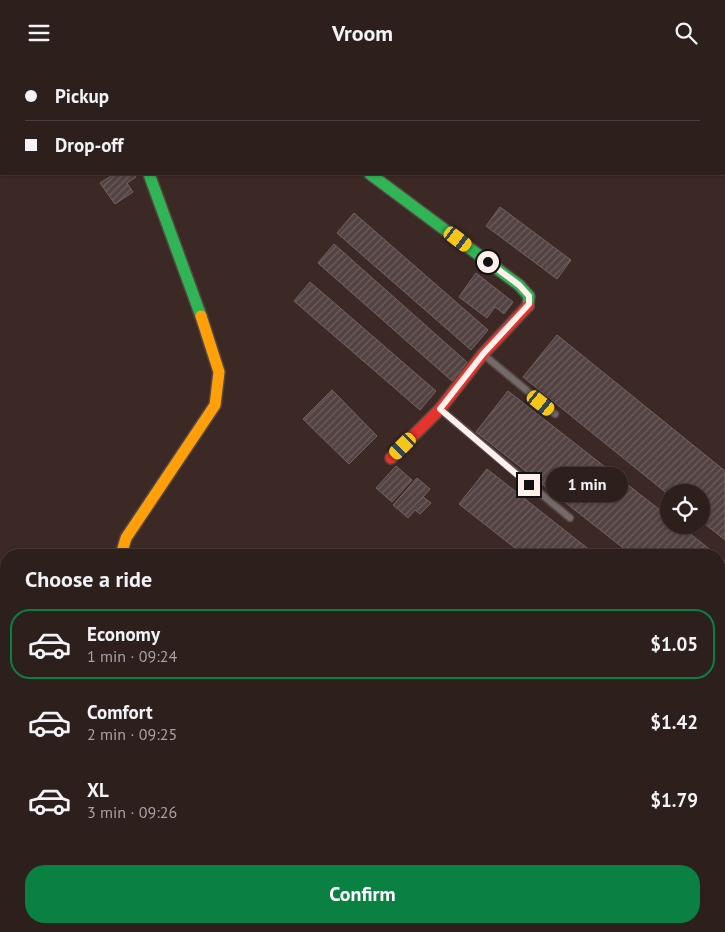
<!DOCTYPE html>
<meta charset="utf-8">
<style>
:root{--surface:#2d1f1c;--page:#352725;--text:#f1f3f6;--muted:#a7a2a3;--line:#483d3b;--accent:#0b8043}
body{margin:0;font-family:"PT Sans",sans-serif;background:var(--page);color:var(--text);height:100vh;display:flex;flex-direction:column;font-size:19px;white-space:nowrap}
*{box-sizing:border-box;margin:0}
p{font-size:16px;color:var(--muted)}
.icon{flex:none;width:28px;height:28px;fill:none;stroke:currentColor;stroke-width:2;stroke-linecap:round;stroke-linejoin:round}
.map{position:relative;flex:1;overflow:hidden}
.details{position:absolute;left:0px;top:484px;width:725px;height:384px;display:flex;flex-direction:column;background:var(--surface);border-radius:20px 20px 0 0;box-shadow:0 1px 4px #0004,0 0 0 1px var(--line)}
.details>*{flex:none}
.guide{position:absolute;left:0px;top:0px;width:725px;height:110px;box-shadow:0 1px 4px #0004,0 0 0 1px var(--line);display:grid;align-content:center;height:110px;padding:0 25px;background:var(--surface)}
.buttons{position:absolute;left:660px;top:419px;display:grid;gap:10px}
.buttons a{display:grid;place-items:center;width:50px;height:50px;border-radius:50%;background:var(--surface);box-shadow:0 1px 4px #0004,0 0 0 1px var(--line);font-size:25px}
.end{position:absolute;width:22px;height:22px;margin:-11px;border:6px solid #fff0ec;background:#111;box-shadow:0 0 0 2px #111}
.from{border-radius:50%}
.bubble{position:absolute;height:35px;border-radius:18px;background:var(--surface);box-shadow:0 1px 4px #0004,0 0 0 1px var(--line);font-size:16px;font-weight:600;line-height:35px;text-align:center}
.car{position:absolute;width:15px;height:30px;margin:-15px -8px;border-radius:6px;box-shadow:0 0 4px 1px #0007;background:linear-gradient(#f5c518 24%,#345 0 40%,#f5c518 0 76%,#345 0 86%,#f5c518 0)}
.guide b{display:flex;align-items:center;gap:18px;height:48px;font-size:19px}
.guide b+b{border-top:1px solid var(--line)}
.guide i{width:12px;height:12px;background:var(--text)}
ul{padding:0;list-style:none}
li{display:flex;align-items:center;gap:15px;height:70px;margin:0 10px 8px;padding:0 15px;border:2px solid transparent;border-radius:20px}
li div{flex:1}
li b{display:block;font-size:19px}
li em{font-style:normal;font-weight:600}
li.selected{border-color:var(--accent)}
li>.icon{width:45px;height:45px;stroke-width:1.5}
h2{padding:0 25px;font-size:22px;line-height:60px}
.cta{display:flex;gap:10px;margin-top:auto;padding:10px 25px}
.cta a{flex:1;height:58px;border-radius:20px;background:var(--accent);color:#fff;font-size:20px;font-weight:600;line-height:58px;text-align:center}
header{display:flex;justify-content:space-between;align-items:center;height:65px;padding:0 25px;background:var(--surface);font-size:22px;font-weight:600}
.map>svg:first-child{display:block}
.building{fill:url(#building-hatch);stroke:#746362}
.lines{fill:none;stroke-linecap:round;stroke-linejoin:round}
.lane-casing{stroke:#564743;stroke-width:9}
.street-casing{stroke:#564743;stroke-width:15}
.fast-casing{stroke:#564743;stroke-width:14}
.slow-casing{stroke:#564743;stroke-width:14}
.jam-casing{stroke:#564743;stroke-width:14}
.path{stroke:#736a67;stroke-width:2.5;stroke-dasharray:1 4;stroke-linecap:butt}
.lane{stroke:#736a69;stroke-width:6}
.street{stroke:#736a69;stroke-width:12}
.fast{stroke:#30b455;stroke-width:11}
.slow{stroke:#ff9f0a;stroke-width:11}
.jam{stroke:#e5322d;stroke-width:11}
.route{stroke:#fff0ec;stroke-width:6}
</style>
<header><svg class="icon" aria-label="menu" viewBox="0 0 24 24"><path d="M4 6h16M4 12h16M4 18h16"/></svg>Vroom<svg class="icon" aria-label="search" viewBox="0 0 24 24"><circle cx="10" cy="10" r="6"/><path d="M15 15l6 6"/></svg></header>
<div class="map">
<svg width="725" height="867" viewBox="0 0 725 867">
<defs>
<pattern id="building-hatch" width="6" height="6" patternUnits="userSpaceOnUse" patternTransform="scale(1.25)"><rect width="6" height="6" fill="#534242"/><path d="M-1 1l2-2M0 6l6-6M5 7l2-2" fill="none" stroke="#6d5e5d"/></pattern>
</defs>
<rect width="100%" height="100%" fill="#3c2926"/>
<!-- building -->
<path class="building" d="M114,109H134L136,112L127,118L133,127L115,139L100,118Z
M500,142L571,195L557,214L486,161Z
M354,148L488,265L471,285L337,168Z
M334,179L468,298L452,316L318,198Z
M476,208L513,237L504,249L495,242L487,253L459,232Z
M310,217L436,326L420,345L294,236Z
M557,270L725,406V475L701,456V428H669V430L523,312Z
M332,325L377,371L349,399L303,354Z
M508,326L669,452V460H679L717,490H632L476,367Z
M396,401L412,415L392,437L376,423Z
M487,404L596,490H524L459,439Z
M417,413L430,424L423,432L431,438L420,449L415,445L408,453L393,440Z
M719,492L725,496V563L719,558Z
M6,546V662L0,668V552Z
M719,584L725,588V643L722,647L719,644Z"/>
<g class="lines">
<!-- lane casing -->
<g class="lane-casing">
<path id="lane" d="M484,290L555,349
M441,345L570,453"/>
</g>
<!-- street casing -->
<g class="street-casing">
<path id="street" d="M220,0L222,1"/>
</g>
<!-- fast casing -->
<g class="fast-casing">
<path id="fast" d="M149,109L201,251
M370,109L519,220L529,231L528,241"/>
</g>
<!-- slow casing -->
<g class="slow-casing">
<path id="slow" d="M108,0L109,1
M121,490L126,473L215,340L219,307L201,251
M325,861L329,867"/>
</g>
<!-- jam casing -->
<g class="jam-casing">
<path id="jam" d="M391,393L440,344L483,289L528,241"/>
</g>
<!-- path -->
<path class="path" d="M0,526L6,523"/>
<!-- lane -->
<use href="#lane" class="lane"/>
<!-- street -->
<use href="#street" class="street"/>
<!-- fast -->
<use href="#fast" class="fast"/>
<!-- slow -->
<use href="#slow" class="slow"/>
<!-- jam -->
<use href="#jam" class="jam"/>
</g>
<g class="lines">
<!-- route -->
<path class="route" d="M488,197L519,220L529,231V239L483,289L440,344L529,420"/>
</g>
</svg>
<div class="buttons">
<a><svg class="icon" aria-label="locate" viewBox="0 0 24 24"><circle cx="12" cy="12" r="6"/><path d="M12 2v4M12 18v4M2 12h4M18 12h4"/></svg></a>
</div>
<i class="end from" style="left:488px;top:197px"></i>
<i class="end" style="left:529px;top:420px"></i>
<div class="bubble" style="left:546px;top:402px;width:82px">1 min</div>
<i class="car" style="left:458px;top:174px;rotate:127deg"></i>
<i class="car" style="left:541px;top:338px;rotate:129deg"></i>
<i class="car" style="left:403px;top:381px;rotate:225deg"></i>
<div class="guide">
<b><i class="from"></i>Pickup</b>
<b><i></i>Drop-off</b>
</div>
<section class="details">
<h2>Choose a ride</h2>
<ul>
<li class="selected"><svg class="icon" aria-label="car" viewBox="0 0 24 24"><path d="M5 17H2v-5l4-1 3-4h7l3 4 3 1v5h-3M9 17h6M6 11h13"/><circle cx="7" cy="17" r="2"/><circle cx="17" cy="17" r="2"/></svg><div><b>Economy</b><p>1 min · 09:24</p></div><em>$1.05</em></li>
<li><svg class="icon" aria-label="car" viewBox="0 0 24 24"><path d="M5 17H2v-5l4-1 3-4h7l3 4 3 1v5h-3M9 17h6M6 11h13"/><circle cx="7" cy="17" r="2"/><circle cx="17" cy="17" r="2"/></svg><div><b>Comfort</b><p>2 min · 09:25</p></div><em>$1.42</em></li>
<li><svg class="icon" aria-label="car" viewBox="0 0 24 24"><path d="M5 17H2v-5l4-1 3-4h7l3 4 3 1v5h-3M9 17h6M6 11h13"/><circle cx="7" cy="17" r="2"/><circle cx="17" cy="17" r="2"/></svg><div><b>XL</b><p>3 min · 09:26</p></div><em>$1.79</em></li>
</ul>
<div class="cta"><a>Confirm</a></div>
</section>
</div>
